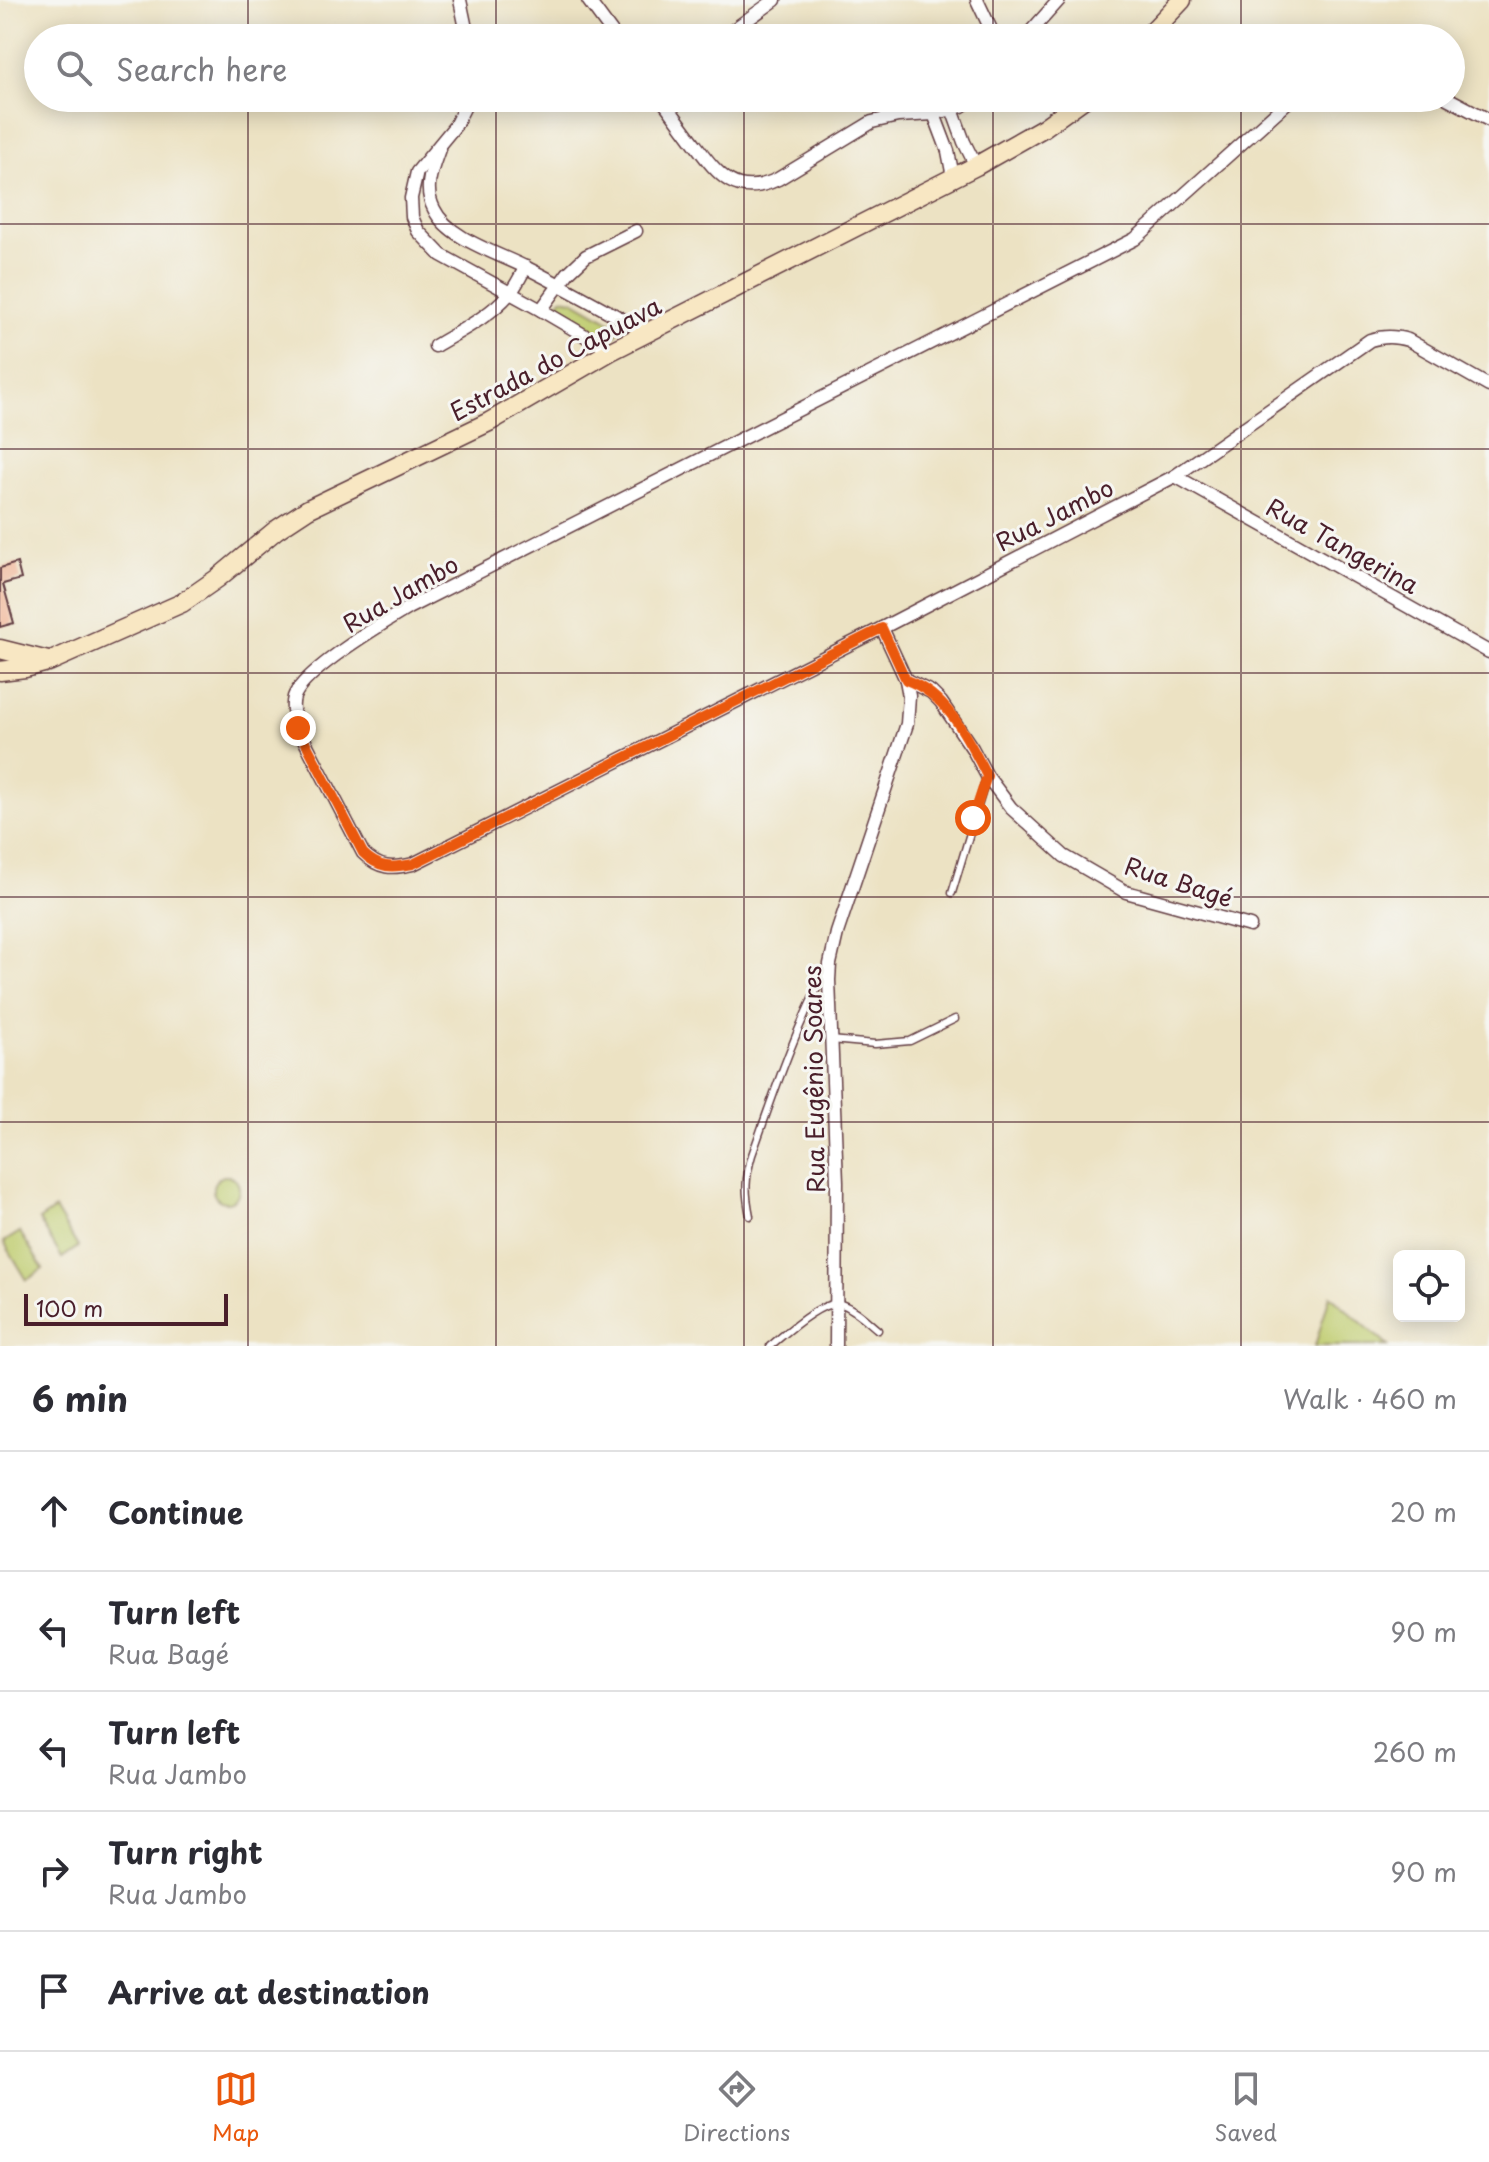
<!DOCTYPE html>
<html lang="en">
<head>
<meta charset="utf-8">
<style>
  :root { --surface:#fff; --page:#f2f2f3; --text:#2b2b33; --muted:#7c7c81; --line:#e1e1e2; --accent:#ea580c }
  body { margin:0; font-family:"Playpen Sans",sans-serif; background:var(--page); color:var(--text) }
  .controls { position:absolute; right:24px; bottom:24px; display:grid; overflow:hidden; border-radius:12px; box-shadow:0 4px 20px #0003 }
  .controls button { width:72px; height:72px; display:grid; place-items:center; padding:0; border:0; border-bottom:2px solid var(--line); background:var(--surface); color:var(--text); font:40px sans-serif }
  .scale { position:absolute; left:24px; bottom:20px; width:204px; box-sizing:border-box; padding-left:8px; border:4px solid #4a1f2b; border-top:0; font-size:22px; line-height:28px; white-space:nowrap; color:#4a1f2b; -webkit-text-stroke:6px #f6f6f2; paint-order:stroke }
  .stop { position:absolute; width:24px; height:24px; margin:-18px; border:6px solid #ea580c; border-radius:50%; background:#fff }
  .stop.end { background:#ea580c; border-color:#fff; box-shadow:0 2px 8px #0008 }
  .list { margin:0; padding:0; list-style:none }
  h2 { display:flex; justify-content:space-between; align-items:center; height:104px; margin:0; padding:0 32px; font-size:34px }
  h2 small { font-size:26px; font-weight:400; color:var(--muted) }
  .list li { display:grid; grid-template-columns:52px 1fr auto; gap:24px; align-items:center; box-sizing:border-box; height:120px; padding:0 32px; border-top:2px solid var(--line) }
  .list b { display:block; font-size:30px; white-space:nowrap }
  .list p { margin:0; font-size:26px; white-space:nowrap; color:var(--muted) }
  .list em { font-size:26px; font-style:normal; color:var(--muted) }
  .icon { flex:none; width:44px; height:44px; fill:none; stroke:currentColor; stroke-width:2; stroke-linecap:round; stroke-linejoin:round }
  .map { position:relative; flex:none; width:1489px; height:1346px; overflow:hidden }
  .search { position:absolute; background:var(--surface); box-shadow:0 4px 20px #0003; left:24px; right:24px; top:24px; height:88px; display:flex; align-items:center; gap:20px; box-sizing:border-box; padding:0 28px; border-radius:44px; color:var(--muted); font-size:30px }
  .sheet { height:704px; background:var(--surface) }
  nav { display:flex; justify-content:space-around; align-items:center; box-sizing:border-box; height:112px; border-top:2px solid var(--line); background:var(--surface); font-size:22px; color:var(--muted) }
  nav a { display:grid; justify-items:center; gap:4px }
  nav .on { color:var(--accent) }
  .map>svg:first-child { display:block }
  .green { fill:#bfcc6e; stroke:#84764c; stroke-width:2 }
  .building { fill:#efab88 }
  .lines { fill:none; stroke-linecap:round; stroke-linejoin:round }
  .service-casing { stroke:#623c42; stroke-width:9 }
  .minor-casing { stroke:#623c42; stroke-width:15 }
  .secondary-casing { stroke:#623c42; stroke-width:21 }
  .service { stroke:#fff; stroke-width:6 }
  .minor { stroke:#fff; stroke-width:12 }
  .secondary { stroke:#f8e7c3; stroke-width:18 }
  .route { stroke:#ea580c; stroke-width:10 }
  .grid { fill:none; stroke:#4a1f2b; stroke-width:2; stroke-opacity:0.55 }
  .labels { text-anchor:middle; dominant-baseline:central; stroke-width:6; stroke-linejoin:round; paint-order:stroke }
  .street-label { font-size:24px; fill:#4a1f2b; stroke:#f6f6f2 }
</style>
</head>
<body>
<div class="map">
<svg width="1489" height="1346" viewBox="0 0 1489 1346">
  <rect width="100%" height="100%" fill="#f6f6f2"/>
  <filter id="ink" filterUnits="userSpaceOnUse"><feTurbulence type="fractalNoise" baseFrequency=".0125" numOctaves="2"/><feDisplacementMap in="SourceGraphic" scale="16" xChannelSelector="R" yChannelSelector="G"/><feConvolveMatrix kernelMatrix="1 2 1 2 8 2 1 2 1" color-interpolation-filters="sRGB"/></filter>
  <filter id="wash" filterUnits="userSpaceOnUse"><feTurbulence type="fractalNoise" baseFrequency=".006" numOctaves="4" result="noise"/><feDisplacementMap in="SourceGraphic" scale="32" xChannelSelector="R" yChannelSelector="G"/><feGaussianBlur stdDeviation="1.8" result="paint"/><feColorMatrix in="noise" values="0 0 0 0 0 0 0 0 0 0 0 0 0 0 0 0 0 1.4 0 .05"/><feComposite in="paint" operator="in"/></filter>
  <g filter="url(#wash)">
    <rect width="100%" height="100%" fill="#ece2c3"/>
    <g class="green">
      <path d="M562 298 573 300 620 327 617 334 608 338 558 311V303Z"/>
      <circle cx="226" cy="1189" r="13"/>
      <path d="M55 1209 78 1247 62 1258 39 1220Z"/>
      <path d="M20 1232 43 1269 27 1280 4 1242Z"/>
      <path d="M1330 1295 1388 1346H1315Z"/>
    </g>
    <g id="blocks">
      <path class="building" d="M17 563 21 579 3 584 14 623 0 627V568Z"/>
    </g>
  </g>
  <g filter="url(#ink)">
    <use href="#blocks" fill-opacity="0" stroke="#623c42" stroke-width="2"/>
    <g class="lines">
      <g class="service-casing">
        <g id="service">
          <path d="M952 893 987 776"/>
          <path d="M831 1040 875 1044 910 1041 955 1019"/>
          <path d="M750 1216C745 1191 745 1179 752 1155 774 1093 795 1029 826 971"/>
          <path d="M770 1346C785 1334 822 1299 841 1304 854 1308 867 1321 878 1330"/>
        </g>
      </g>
      <g class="minor-casing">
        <g id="minor">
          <path d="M460 0 468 38"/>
          <path d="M588 0 616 38"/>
          <path d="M977 0 995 38"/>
          <path d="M722 38 775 0"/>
          <path d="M1025 38 1059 0"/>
          <path d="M469 98 455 126 417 172 411 198 412 217 418 231 441 255 541 310 611 351"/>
          <path d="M661 98C672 113 684 129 695 144 719 176 736 199 778 179L872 122 898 116 934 114 962 106 972 98"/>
          <path d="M1292 98 1135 239 408 608C383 623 303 671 294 697 291 708 294 717 298 728L363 853C379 869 392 869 413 864L882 628 1175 476 1370 340C1384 336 1394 336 1408 340L1489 386"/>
          <path d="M1447 98 1489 120"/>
          <path d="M952 109 964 142 976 166"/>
          <path d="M934 114 948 151 953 177"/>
          <path d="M439 149C432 169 423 188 434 209 448 239 498 253 527 268 567 288 607 311 647 333"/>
          <path d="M541 310 568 273 586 256 636 231"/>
          <path d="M435 346C460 331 489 317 509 294 516 287 520 276 526 267"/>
          <path d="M1175 476 1489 652"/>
          <path d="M906 680 931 692 941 702 972 748 987 776 1011 808 1064 856 1126 892 1250 926"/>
          <path d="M836 1346 837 1182 829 980 830 964 837 933 907 724 909 696 906 680 882 628"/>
        </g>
      </g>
      <g class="secondary-casing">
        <g id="secondary">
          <path d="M1146 38 1182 0"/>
          <path d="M0 649 48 661"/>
          <path d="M0 671 25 668 51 661 182 603 218 578 276 530 308 509 489 422 611 351 976 166 1043 128 1085 98"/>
        </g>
      </g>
      <use href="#service" class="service"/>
      <use href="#minor" class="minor"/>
      <use href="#secondary" class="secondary"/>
    </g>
  </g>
  <g class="lines" filter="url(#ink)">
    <path class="route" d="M298 728 363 853C379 869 392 868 413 864L882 628 906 680C948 695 968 739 987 776L973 818"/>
  </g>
  <path class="grid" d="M248 0V38M496 0V38M744 0V38M993 0V38M1241 0V38M248 98V1346M496 98V1346M744 98V1346M993 98V1346M1241 98V1346M0 224H1489M0 449H1489M0 673H1489M0 897H1489M0 1122H1489"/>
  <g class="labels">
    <g class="street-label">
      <text transform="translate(555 358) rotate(-28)">Estrada do Capuava</text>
      <text transform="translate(1054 514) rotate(-27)">Rua Jambo</text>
      <text transform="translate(1343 545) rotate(29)">Rua Tangerina</text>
      <text transform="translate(400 593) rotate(-30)">Rua Jambo</text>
      <text transform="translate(1179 881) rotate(18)">Rua Bagé</text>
      <text transform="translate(813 1079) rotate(-91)">Rua Eugênio Soares</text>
    </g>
  </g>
</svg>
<div class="controls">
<button><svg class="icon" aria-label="locate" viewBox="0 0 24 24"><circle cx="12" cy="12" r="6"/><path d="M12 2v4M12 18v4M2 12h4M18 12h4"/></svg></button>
</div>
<div class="scale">100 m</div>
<div class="stop" style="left:973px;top:818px"></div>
<div class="stop end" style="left:298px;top:728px"></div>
<div class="search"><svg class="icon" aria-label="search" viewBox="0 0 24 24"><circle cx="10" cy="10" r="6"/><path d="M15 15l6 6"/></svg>Search here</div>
</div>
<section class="sheet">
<h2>6 min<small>Walk · 460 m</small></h2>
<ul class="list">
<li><svg class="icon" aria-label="ahead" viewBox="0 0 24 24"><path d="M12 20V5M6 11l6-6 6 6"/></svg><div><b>Continue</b></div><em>20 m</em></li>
<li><svg class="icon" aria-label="left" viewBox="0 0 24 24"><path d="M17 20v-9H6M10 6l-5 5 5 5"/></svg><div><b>Turn left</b><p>Rua Bagé</p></div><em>90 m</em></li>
<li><svg class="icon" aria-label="left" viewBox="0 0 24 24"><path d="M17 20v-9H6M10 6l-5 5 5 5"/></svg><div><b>Turn left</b><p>Rua Jambo</p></div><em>260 m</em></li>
<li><svg class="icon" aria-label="right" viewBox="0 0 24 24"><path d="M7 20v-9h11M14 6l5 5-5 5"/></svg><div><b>Turn right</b><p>Rua Jambo</p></div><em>90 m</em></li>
<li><svg class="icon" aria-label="arrive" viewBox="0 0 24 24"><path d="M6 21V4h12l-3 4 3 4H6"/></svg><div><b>Arrive at destination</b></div></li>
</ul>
</section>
<nav>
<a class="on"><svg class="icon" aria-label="map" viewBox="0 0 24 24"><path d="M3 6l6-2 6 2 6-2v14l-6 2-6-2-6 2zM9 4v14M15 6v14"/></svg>Map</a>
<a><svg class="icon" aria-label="directions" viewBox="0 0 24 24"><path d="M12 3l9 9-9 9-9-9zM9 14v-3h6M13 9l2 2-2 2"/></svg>Directions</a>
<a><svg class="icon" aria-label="saved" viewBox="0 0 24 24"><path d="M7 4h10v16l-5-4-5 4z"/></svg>Saved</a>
</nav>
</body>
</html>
